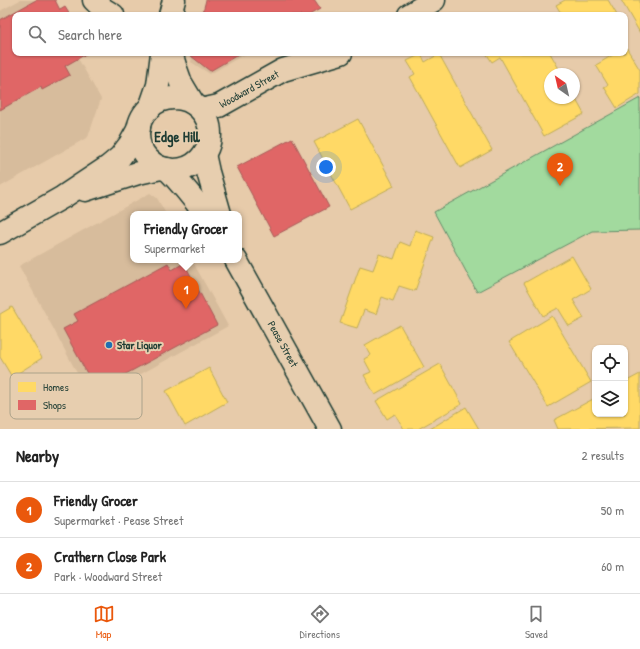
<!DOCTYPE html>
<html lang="en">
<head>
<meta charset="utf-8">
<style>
  :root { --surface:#fff; --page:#f6f6f6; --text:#222; --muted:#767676; --line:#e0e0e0; --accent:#ea580c }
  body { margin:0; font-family:"Patrick Hand",sans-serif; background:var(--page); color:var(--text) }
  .controls { position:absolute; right:12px; bottom:12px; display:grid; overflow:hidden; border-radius:8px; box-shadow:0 1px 3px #0004 }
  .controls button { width:36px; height:36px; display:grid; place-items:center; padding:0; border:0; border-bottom:1px solid var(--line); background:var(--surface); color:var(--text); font:20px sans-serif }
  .compass { position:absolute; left:544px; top:68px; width:36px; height:36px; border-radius:50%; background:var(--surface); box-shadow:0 1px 3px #0004; rotate:326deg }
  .you { position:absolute; left:326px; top:167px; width:14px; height:14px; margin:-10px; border:3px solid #fff; border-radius:50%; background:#1a73e8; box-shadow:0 0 0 6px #1a73e833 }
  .badge { display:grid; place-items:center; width:26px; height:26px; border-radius:50%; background:var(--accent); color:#fff; font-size:13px; font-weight:700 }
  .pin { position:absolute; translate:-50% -33px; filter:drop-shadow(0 1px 2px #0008) }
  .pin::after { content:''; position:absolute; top:21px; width:14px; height:12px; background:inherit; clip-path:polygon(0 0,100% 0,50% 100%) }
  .popup { position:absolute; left:130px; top:211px; width:112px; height:52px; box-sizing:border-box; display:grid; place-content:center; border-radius:8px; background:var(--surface); filter:drop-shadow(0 1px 3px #0005); font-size:13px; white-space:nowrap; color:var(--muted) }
  .popup b { font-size:15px; color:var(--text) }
  .popup::after { content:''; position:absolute; left:50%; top:100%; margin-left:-8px; border:8px solid transparent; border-top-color:var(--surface) }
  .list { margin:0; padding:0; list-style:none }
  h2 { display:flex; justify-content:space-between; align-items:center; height:52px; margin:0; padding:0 16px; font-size:17px }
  h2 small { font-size:13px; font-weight:400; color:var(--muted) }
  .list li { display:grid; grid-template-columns:26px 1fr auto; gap:12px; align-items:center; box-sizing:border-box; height:56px; padding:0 16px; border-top:1px solid var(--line) }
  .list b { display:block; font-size:15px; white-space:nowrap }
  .list p { margin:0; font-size:13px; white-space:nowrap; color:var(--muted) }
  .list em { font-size:13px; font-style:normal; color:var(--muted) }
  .icon { flex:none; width:22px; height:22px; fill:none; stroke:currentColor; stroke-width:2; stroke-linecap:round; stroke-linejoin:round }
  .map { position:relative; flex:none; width:640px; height:429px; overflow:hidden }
  .search { position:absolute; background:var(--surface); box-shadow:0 1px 3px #0004; left:12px; right:12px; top:12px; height:44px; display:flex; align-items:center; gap:10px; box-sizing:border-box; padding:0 14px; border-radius:8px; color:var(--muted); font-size:15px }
  .sheet { height:164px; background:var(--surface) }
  nav { display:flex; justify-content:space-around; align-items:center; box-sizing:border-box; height:56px; border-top:1px solid var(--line); background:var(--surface); font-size:11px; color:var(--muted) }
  nav a { display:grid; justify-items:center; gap:2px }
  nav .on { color:var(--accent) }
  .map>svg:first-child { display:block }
  .built { fill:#d7bc9c }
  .green { fill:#a2da9e; stroke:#608c69 }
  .homes { fill:#ffd966; stroke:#bcaa57 }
  .shops { fill:#e06666; stroke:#a65a57 }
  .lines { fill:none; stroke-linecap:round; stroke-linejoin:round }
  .minor-casing { stroke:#1f3d34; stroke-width:25 }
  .tertiary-casing { stroke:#1f3d34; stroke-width:25 }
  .minor { stroke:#e7ceaf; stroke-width:22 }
  .tertiary { stroke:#e7ceaf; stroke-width:22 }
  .poi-dot { fill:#1f6fb2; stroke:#e7ceaf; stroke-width:1.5 }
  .labels { text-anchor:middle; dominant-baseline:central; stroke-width:4; stroke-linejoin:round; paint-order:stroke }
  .street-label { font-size:11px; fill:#1f3d34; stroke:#e7ceaf }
  .poi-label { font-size:11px; font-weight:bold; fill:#1f3d34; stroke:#e7ceaf; text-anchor:start }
  .district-label { font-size:15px; font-weight:bold; fill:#1f3d34; stroke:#e7ceaf }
  .key { fill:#e7ceaf; stroke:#aba28a; stroke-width:1 }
  .key-label { font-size:11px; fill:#1f3d34 }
</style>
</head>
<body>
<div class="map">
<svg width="640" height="429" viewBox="0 0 640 429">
  <rect width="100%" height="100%" fill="#e7cbaa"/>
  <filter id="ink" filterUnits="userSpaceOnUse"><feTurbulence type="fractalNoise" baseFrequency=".025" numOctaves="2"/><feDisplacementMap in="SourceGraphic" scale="8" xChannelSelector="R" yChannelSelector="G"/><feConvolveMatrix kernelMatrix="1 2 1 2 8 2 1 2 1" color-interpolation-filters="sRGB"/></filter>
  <g filter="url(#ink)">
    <g class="built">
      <path d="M20 0H45L15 15V53H75L101 99 88 137 0 187V11Z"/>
      <path d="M193 53H247L210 74 191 62Z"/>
      <path d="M150 193 157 198 166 214H133V260H192L228 326 92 401 52 326 19 266Z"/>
    </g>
    <path class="green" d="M640 98V230L592 231 477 292 434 212Z"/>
    <g class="homes">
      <path d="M565 0H608L617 15H562L556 5Z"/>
      <path d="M621 0H640V33Z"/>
      <path d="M626 47 640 70V94L617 108 604 87 608 85 596 65 616 53H625V48Z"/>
      <path d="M486 53H550L562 74H550V98H574V96L584 114 544 136 500 57 492 62Z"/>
      <path d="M421 54 425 62 439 54 492 150 460 168 410 77 415 74 407 61Z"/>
      <path d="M358 119 394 186 350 209 314 142Z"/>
      <path d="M415 230 434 237 415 291 399 286 393 301 382 297 376 314 364 310 357 328 340 323 360 266 373 270 379 254 394 259 400 242 410 246Z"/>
      <path d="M572 256 591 289 573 300 584 318 569 326 558 308 543 316 524 283Z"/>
      <path d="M12 307 42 358 12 377 0 357V314Z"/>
      <path d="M552 316 591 382 548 407 509 342Z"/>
      <path d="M400 325 424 367 375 395 364 375 371 372 364 359 371 355 365 345Z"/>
      <path d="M440 364 462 404 418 429H404L395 414 387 419 376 401Z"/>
      <path d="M209 368 227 402 185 426 166 391Z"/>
      <path d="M640 374V428L558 429 554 420 595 398V414H625V382Z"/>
      <path d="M466 407 479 429H430Z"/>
    </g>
    <g class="shops">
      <path d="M36 0H55L60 10 65 7 70 15H15V53H85L86 54 65 66 70 75 42 90 41 87 0 110V20Z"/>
      <path d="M206 0H314L320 9 309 15H202Z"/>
      <path d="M191 53H241L210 71 191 56Z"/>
      <path d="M292 138 329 207 274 236 237 167Z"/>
      <path d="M168 263 172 270 184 263 217 325 96 390 63 329 78 321 74 314Z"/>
    </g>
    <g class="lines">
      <g class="minor-casing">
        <g id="minor">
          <path d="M94 0 103 9 113 15"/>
          <path d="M409 15 434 0"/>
          <path d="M201 110 219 106 283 70 341 53"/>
        </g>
      </g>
      <g class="tertiary-casing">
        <g id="tertiary">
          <path d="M170 15 174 0"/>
          <path d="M171 53 176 69 181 83 193 103"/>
          <circle cx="174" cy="134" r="36"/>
          <path d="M150 108 158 85 162 53"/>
          <path d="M204 154 208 172 220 214"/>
          <path d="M167 169C181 183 193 198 205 214"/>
          <path d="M85 190 138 173 161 168"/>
          <path d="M0 233 63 197 108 167 120 157 130 144 139 128"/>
          <path d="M236 260 330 429"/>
        </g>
      </g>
      <use href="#minor" class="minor"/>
      <use href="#tertiary" class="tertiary"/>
    </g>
  </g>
  <circle class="poi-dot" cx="109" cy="345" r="4"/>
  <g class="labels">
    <g class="street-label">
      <text transform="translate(249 89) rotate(-29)">Woodward Street</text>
      <text transform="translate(283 344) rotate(61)">Pease Street</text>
    </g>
    <g class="poi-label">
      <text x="117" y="345">Star Liquor</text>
    </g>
    <g class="district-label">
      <text x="177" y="136">Edge Hill</text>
    </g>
  </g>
  <rect x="10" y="373" width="132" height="46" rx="6" class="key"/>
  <rect x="18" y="382" width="18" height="10" fill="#ffd966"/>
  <rect x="18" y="400" width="18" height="10" fill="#e06666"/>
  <g class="key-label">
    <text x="43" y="391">Homes</text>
    <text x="43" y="409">Shops</text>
  </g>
</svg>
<div class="controls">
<button><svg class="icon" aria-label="locate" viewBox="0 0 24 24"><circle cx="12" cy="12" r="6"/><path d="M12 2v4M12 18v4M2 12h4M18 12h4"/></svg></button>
<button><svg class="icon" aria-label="layers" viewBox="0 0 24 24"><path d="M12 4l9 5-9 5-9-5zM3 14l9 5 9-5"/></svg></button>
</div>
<svg class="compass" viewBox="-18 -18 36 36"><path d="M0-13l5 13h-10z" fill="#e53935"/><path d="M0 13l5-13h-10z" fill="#767676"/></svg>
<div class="you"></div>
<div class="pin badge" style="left:186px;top:309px">1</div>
<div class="popup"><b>Friendly Grocer</b>Supermarket</div>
<div class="pin badge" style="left:560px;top:186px">2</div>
<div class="search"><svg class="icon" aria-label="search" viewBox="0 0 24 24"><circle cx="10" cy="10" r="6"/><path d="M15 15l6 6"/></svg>Search here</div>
</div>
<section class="sheet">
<h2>Nearby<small>2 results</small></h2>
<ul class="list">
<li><span class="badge">1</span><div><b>Friendly Grocer</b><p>Supermarket · Pease Street</p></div><em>50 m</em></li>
<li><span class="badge">2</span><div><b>Crathern Close Park</b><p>Park · Woodward Street</p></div><em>60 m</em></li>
</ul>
</section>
<nav>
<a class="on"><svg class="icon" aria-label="map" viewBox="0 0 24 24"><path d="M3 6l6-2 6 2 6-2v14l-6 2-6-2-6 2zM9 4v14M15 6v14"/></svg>Map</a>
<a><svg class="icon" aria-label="directions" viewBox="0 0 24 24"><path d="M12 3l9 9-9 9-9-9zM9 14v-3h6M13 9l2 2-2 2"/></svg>Directions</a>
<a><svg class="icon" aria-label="saved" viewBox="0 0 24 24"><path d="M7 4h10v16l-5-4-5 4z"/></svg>Saved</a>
</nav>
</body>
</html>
